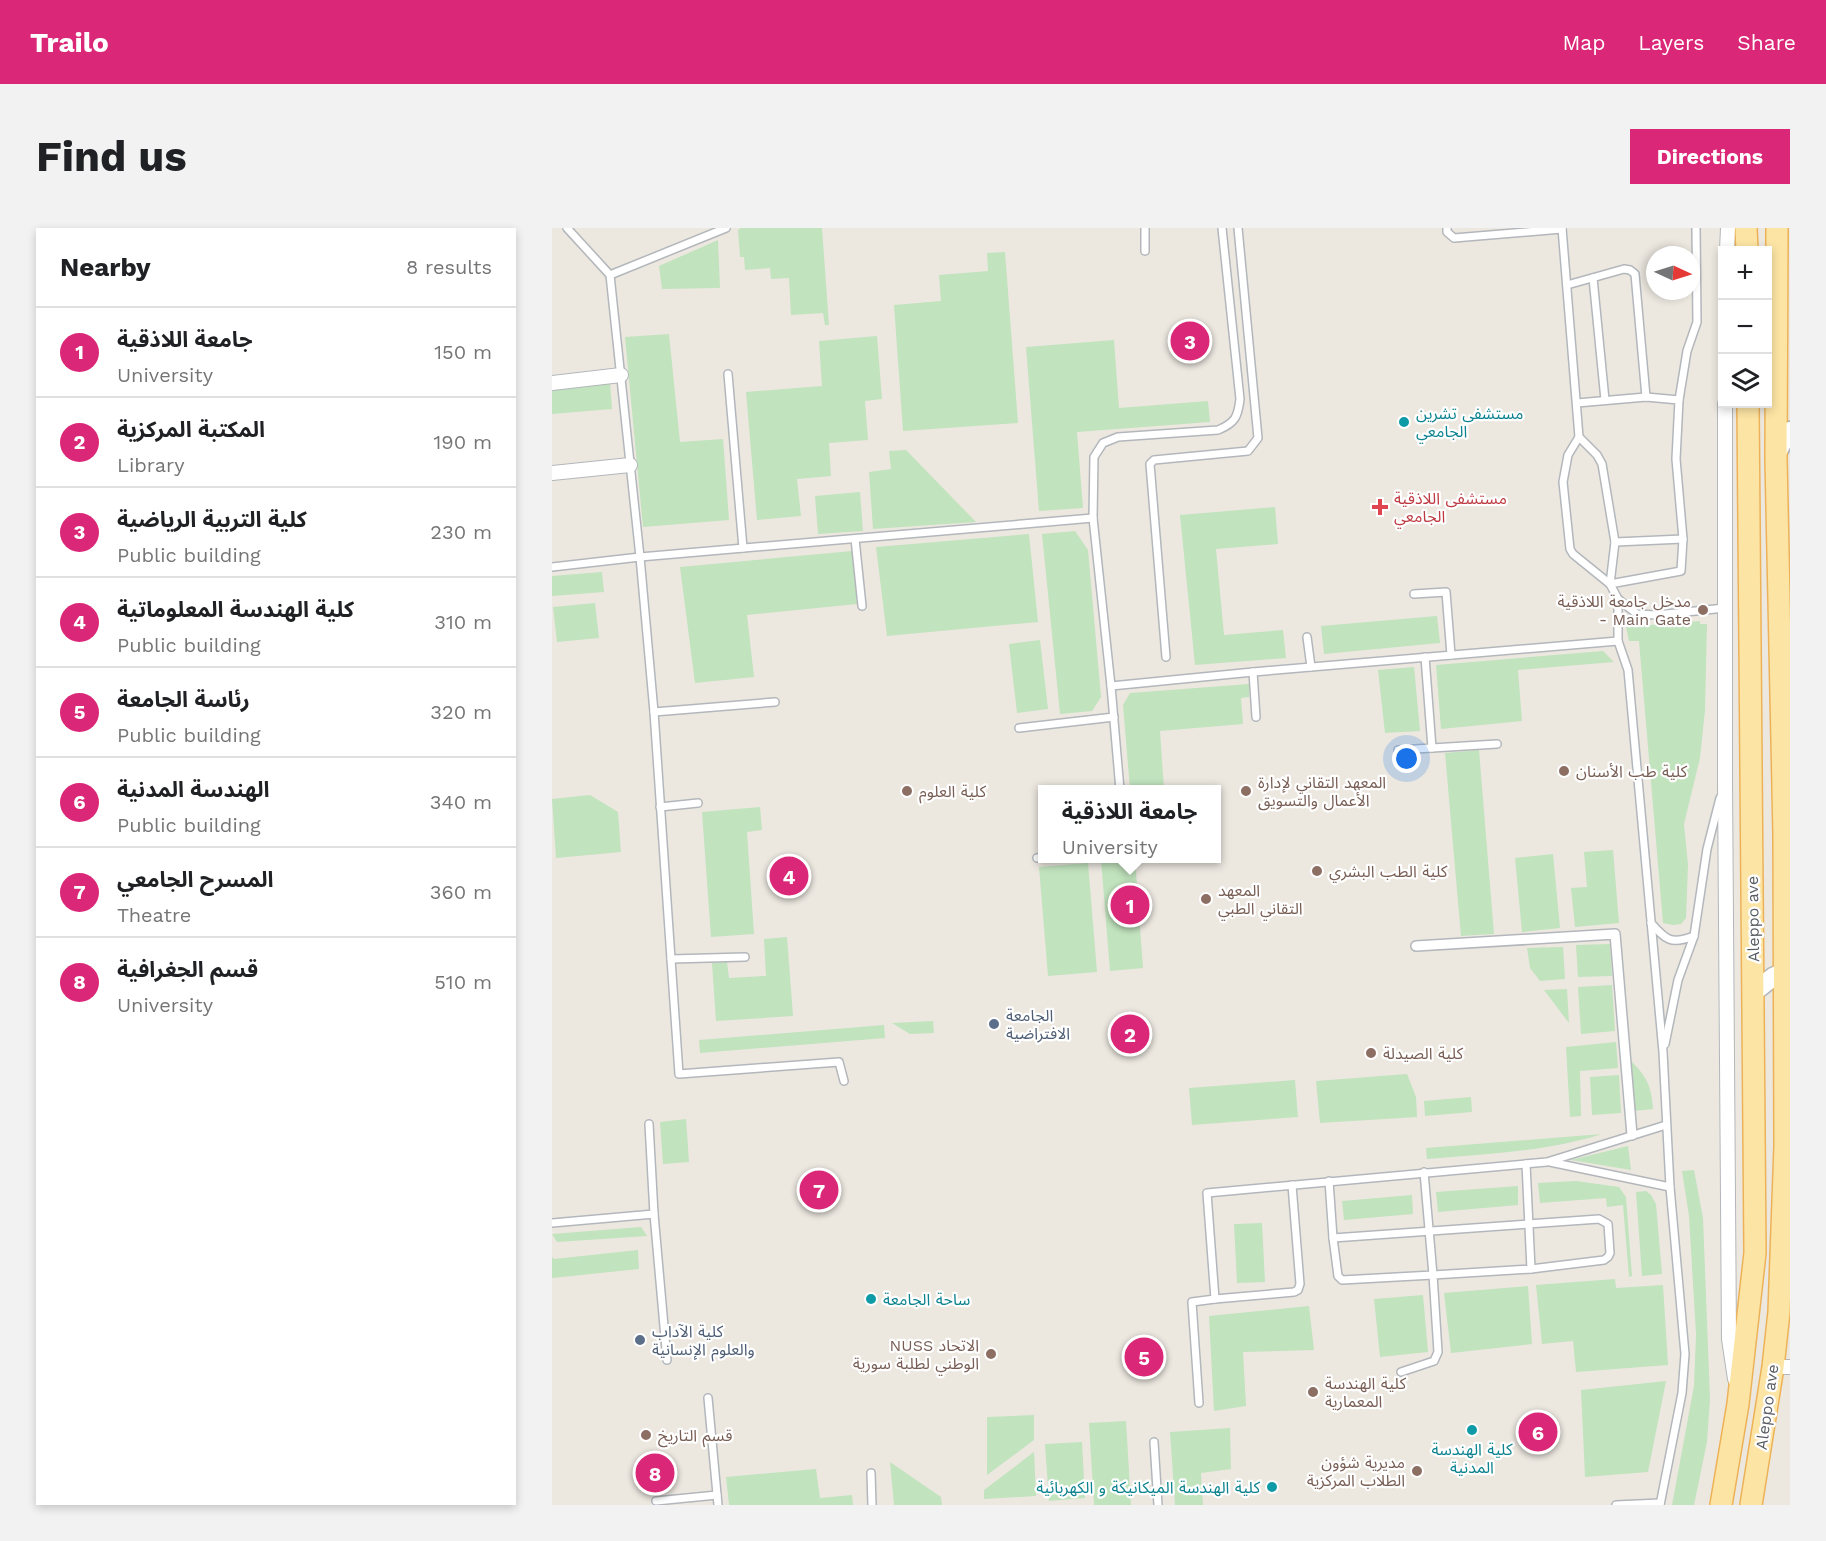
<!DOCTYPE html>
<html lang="en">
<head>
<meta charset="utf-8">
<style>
  :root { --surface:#fff; --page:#f2f2f2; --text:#202124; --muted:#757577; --line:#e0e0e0; --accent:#db2777 }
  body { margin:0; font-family:"Work Sans","Noto Sans Arabic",sans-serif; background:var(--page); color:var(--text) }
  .controls { position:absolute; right:18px; top:18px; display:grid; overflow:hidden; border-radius:0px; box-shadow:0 3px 9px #0003 }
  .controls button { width:54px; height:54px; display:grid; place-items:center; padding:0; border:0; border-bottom:2px solid var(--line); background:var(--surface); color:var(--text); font:30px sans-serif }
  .compass { position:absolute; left:1094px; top:18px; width:54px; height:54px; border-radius:50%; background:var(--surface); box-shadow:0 3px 9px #0003; rotate:94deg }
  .you { position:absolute; left:855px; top:531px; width:21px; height:21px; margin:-15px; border:4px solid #fff; border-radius:50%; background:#1a73e8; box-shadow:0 0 0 9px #1a73e833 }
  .badge { display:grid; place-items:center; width:39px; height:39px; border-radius:50%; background:var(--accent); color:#fff; font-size:20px; font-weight:700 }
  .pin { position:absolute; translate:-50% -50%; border:3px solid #fff; box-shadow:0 2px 6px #0006 }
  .popup { position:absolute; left:486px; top:557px; width:183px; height:78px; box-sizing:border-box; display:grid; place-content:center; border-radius:0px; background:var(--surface); filter:drop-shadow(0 2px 4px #0005); font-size:20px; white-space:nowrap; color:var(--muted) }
  .popup b { font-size:22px; color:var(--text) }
  .popup::after { content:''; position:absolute; left:50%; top:100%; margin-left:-12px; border:12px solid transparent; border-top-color:var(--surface) }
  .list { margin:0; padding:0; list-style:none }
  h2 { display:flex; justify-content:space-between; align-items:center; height:78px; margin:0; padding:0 24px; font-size:26px }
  h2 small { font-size:20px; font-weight:400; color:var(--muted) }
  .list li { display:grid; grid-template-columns:39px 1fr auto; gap:18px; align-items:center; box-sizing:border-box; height:90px; padding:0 24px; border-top:2px solid var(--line) }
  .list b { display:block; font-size:22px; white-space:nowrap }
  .list p { margin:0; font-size:20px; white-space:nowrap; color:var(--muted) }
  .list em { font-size:20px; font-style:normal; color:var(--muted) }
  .icon { flex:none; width:33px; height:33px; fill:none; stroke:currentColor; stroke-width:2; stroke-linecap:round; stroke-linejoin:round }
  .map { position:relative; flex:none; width:1238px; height:1277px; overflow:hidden; border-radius:0px }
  header { display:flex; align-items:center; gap:36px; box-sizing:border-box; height:84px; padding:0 30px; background:var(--accent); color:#fff }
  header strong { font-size:28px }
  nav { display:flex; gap:33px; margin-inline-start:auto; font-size:21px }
  .intro { display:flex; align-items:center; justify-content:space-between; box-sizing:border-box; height:144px; padding:0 36px }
  h1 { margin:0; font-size:42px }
  .button { padding:15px 27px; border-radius:0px; background:var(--accent); color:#fff; font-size:21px; font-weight:700 }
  main { display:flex; gap:36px; padding:0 36px }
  aside { flex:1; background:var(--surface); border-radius:0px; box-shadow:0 3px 9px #0003 }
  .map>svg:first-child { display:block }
  .green { fill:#c1e3bd }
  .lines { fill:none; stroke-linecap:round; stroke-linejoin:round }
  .service-casing { stroke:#b3b7bb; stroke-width:10 }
  .pedestrian-casing { stroke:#b3b7bb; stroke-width:12 }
  .minor-casing { stroke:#b3b7bb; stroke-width:16 }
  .tertiary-casing { stroke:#b3b7bb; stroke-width:20 }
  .secondary-casing { stroke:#b2b6bb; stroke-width:21 }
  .primary-casing { stroke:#edb258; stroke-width:24 }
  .service { stroke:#fff; stroke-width:7 }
  .pedestrian { stroke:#fff; stroke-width:9 }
  .minor { stroke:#fff; stroke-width:14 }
  .tertiary { stroke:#fff; stroke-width:16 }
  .secondary { stroke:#fff; stroke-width:18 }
  .primary { stroke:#fce4a4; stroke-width:21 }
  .culture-dot { fill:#0f9aa8; stroke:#fff; stroke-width:2 }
  .health-dot { fill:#e0444e; stroke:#fff; stroke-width:2 }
  .education-dot { fill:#8d6e63; stroke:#fff; stroke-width:2 }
  .service-dot { fill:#5c6f8a; stroke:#fff; stroke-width:2 }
  .labels { text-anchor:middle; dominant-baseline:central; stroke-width:4.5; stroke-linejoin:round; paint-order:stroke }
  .culture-label { font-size:16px; fill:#0d838f; stroke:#fff; text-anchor:start }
  .health-label { font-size:16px; fill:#be3a42; stroke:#fff; text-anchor:start }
  .education-label { font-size:16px; fill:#785e54; stroke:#fff; text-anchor:start }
  .street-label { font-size:16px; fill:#595d61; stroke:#fff }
  .service-label { font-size:16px; fill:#4e5e75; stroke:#fff; text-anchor:start }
</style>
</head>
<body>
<header>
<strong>Trailo</strong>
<nav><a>Map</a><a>Layers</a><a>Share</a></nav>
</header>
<div class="intro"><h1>Find us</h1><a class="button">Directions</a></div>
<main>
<aside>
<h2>Nearby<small>8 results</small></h2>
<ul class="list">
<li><span class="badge">1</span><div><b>جامعة اللاذقية</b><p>University</p></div><em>150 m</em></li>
<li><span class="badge">2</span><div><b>المكتبة المركزية</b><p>Library</p></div><em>190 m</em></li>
<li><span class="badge">3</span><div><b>كلية التربية الرياضية</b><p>Public building</p></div><em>230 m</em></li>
<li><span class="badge">4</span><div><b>كلية الهندسة المعلوماتية</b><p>Public building</p></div><em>310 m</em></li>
<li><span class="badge">5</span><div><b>رئاسة الجامعة</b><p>Public building</p></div><em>320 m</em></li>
<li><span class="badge">6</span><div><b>الهندسة المدنية</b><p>Public building</p></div><em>340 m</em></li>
<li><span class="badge">7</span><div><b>المسرح الجامعي</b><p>Theatre</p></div><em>360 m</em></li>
<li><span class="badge">8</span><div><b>قسم الجغرافية</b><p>University</p></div><em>510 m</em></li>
</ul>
</aside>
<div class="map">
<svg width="1238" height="1277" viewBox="0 0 1238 1277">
  <rect width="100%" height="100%" fill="#ece8e0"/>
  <g class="green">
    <path d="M189 0H270L277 97H273L271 85 239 87 237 50 219 51 218 40 193 42 192 29H188L186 2Z"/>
    <path d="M166 12 168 60 110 61 107 38Z"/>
    <path d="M453 24 466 195 351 203 342 77 389 73 387 47 436 43 435 25Z"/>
    <path d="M117 106 128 214 171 211 177 292 91 299 73 109Z"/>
    <path d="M325 108 330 171 313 173 316 212 277 215 279 248 245 251 249 288 205 292 194 164 270 158 267 113Z"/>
    <path d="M562 112 567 180 656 173 658 194 525 204 531 280 487 283 474 119Z"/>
    <path d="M58 154 60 181 0 186V160Z"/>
    <path d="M354 222 424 294 321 301 317 244 339 241 337 223Z"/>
    <path d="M308 264 311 303 266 306 263 268Z"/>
    <path d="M723 279 726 316 664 321 672 407 731 402 734 430 643 437 628 287Z"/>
    <path d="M523 303 536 322 549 469 540 483 508 486 490 306Z"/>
    <path d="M477 306 486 394 335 408 324 319Z"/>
    <path d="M300 323 305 376 195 387 202 449 143 455 128 339Z"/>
    <path d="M50 344 52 364 0 368V348Z"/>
    <path d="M43 375 47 410 5 414 1 379Z"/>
    <path d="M885 388 888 415 772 426 769 398Z"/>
    <path d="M1148 393V396H1155L1153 482 1148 530 1132 596 1136 637 1134 690 1129 696 1121 697 1111 695 1087 413H1077L1074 399Z"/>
    <path d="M488 412 496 481 465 485 457 416Z"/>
    <path d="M1051 423 1062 434 966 442 970 493 889 501 884 437Z"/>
    <path d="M862 439 868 503 833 505 826 442Z"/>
    <path d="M697 456V469L689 470 691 496 608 503 612 561H578L571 477 578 465Z"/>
    <path d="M927 522 942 706 909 708 893 525Z"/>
    <path d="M38 567 66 584 69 624 4 630 0 571Z"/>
    <path d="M208 579 210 602 195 604 202 706 159 709 150 584Z"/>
    <path d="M1061 622 1067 695 1023 699 1019 660 1035 659 1032 624Z"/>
    <path d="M1001 626 1008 700 970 704 963 630Z"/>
    <path d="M583 631 591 740 558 743 549 632Z"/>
    <path d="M536 635 545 744 496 748 487 639Z"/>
    <path d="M235 709 241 788 164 793 160 735 175 734 177 750 214 748 212 711Z"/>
    <path d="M1058 716 1060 748 1026 749 1024 717Z"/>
    <path d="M1011 719 1013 751 988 753 978 740 975 720Z"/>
    <path d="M1060 757 1063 803 1029 806 1026 759Z"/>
    <path d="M1015 761 1017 795 992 762Z"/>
    <path d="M381 793 382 805 358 806 340 795Z"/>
    <path d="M332 797 333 810 148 825 147 812Z"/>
    <path d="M1064 814 1066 840 1028 843 1029 888 1018 889 1014 819Z"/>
    <path d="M1078 832C1095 849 1099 857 1101 881L1082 883Z"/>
    <path d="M855 846 864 869 865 889 768 895 764 853Z"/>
    <path d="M1067 847 1069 885 1040 887 1038 849Z"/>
    <path d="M743 852 746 889 640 897 637 860Z"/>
    <path d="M919 869 920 884 873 888 872 873Z"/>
    <path d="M134 891 137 934 111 936 108 894Z"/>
    <path d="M1050 906C993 924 935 926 875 931L874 920Z"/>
    <path d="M1076 918 1079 942 1019 932Z"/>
    <path d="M1142 942 1151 990 1158 1171 1155 1214 1142 1277H1120L1142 1158 1144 1106 1137 988 1130 943Z"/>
    <path d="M1024 953 1067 959 1074 969 1080 1048 1077 1049 1071 977 1055 979 1054 970 988 975 986 955Z"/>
    <path d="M966 958V977L886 984 884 964Z"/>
    <path d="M1094 963 1099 967 1104 976 1110 1046 1090 1048 1084 964Z"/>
    <path d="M860 967 861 986 792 992 790 973Z"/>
    <path d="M710 995 713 1054 685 1055 682 996Z"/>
    <path d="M89 999 95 1008 5 1014 0 1006Z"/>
    <path d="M86 1022 87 1041 0 1050V1029L2 1031Z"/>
    <path d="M1063 1051 1064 1060 1111 1057 1116 1137 1024 1144 1021 1113 990 1116 984 1057Z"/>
    <path d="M976 1058 980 1116 899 1125 892 1065Z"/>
    <path d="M871 1067 876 1124 828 1129 822 1071Z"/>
    <path d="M757 1078 762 1122 691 1124 694 1178 662 1183 657 1088Z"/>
    <path d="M1114 1153 1096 1244 1033 1249 1029 1162Z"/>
    <path d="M482 1187V1212L435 1247V1189Z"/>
    <path d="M574 1193 579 1277H542L537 1195Z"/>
    <path d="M678 1200 679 1241 649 1245 651 1277H623L618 1204Z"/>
    <path d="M530 1214 533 1270 497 1273 493 1216Z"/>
    <path d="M482 1224 484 1268 432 1271V1262Z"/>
    <path d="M338 1234 389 1269 390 1277H342Z"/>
    <path d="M264 1241 268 1270 300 1267 301 1277H177L174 1249Z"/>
  </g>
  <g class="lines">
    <g class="service-casing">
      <g id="service">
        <path d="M15 0 58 47 88 329 102 484 119 731 193 729"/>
        <path d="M593 0V23"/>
        <path d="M670 0 688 171C686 189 683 195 666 202L566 209 551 215 542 229 541 290 559 458 701 444 1066 413"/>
        <path d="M895 0V4L902 10 1010 1"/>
        <path d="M1010 0 1027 209 1045 227 1050 236 1063 314 1058 356 1066 371V413L1076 442 1111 824 1118 959 1133 1126 1130 1165 1108 1277"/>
        <path d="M58 47 174 0"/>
        <path d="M1041 50 1053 172"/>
        <path d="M1015 57 1072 41 1078 42 1083 46 1094 169"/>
        <path d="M176 146 191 320"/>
        <path d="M1127 172 1135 123 1145 94 1144 0"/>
        <path d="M1025 175 1094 169 1127 172 1124 231 1131 311 1063 314"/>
        <path d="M1027 209 1016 227 1011 254 1018 321 1021 326 1058 356 1129 343 1131 311"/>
        <path d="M303 311 310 378"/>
        <path d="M0 339 88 329 541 290"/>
        <path d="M862 366 894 364 899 427"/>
        <path d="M1066 371 1085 386 1104 387 1173 380"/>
        <path d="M755 409 759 439"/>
        <path d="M614 429 598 236 602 232 696 223 706 210 686 0"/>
        <path d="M701 444 704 489"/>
        <path d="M559 458 568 562"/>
        <path d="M102 484 223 474"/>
        <path d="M467 500 562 489"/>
        <path d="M880 520 945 516"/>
        <path d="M846 522 880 520 873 429"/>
        <path d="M108 579 146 575"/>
        <path d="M485 630 491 629"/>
        <path d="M1099 695C1114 712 1119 717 1142 708"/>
        <path d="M119 731 127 846 287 834 292 853"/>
        <path d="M1113 816 1126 752 1142 708 1155 621 1168 570"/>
        <path d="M97 896 102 986"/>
        <path d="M998 934 1118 959"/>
        <path d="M777 953 781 1010 786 1048 790 1052 881 1047 872 944"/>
        <path d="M0 995 102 986 115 1132"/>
        <path d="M781 1010 1047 991 1056 996 1058 1025 1056 1029 1052 1032 979 1041"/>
        <path d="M663 1071 742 1064 746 1062 748 1056 740 957"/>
        <path d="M849 1144 882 1133 886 1124 881 1047 979 1041 974 936"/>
        <path d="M156 1170 166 1277"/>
        <path d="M647 1175 640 1074 663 1071 655 965 995 934 1114 897"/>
        <path d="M602 1214 606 1277"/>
        <path d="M319 1245 320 1277"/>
        <path d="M104 1273 165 1267"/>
        <path d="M1064 1277 1108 1275"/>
      </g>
    </g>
    <g class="pedestrian-casing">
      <path id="pedestrian" d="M864 718 1063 706 1080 907"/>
    </g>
    <g class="minor-casing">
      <g id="minor">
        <path d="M1175 22 1176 0"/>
        <path d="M0 155 69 147"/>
        <path d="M1173 176V553L1177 1111 1183 1151"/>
        <path d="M0 245 78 237"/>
        <path d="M1221 1139H1238"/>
      </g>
    </g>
    <g class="tertiary-casing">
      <path id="tertiary" d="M1225 227 1238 202"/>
    </g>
    <g class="secondary-casing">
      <path id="secondary" d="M1202 764 1221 749 1238 741"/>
    </g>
    <g class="primary-casing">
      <g id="primary">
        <path d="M1194 0 1195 22"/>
        <path d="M1169 1277 1186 1176 1203 1025 1196 176"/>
        <path d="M1199 1277 1221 1139 1227 1084 1233 918 1232 607 1224 231 1225 0"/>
      </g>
    </g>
    <use href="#service" class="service"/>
    <use href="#pedestrian" class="pedestrian"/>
    <use href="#minor" class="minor"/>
    <use href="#tertiary" class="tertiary"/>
    <use href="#secondary" class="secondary"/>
    <use href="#primary" class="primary"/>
  </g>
  <g class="culture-dot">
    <circle cx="852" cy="194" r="6"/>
    <circle cx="319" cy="1071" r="6"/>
    <circle cx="920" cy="1202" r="6"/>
    <circle cx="720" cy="1259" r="6"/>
  </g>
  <path class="health-dot" d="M825 270h6v6h6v6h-6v6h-6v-6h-6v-6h6z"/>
  <g class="education-dot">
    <circle cx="1151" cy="382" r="6"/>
    <circle cx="1012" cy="543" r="6"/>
    <circle cx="355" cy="563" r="6"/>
    <circle cx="694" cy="563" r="6"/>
    <circle cx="765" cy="643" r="6"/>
    <circle cx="654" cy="671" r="6"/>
    <circle cx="819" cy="825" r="6"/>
    <circle cx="439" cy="1126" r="6"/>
    <circle cx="761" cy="1164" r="6"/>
    <circle cx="94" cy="1207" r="6"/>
    <circle cx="865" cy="1243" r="6"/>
  </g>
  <g class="service-dot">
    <circle cx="442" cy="796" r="6"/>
    <circle cx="88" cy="1112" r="6"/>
  </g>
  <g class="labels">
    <g class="culture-label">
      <text x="864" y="185">مستشفى تشرين<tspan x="864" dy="18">الجامعي</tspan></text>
      <text x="331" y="1071">ساحة الجامعة</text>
      <text x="920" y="1221" text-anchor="middle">كلية الهندسة<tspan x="920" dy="18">المدنية</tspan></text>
      <text x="708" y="1259" text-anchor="end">كلية الهندسة الميكانيكة و الكهربائية</text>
    </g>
    <g class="health-label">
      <text x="842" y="270">مستشفى اللاذقية<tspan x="842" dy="18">الجامعي</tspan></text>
    </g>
    <g class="education-label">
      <text x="1139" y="373" text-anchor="end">مدخل جامعة اللاذقية<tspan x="1139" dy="18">- Main Gate</tspan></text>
      <text x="1024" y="543">كلية طب الأسنان</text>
      <text x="706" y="554">المعهد التقاني لإدارة<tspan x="706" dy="18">الأعمال والتسويق</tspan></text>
      <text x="367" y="563">كلية العلوم</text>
      <text x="777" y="643">كلية الطب البشري</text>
      <text x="666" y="662">المعهد<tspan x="666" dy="18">التقاني الطبي</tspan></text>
      <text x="831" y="825">كلية الصيدلة</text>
      <text x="427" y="1117" text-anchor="end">NUSS الاتحاد<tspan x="427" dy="18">الوطني لطلبة سورية</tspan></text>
      <text x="773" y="1155">كلية الهندسة<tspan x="773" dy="18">المعمارية</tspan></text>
      <text x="106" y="1207">قسم التاريخ</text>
      <text x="853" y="1234" text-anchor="end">مديرية شؤون<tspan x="853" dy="18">الطلاب المركزية</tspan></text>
    </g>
    <g class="street-label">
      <text transform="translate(1201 691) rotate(-91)">Aleppo ave</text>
      <text transform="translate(1215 1179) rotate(-82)">Aleppo ave</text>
    </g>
    <g class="service-label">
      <text x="454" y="787">الجامعة<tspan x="454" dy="18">الافتراضية</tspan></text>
      <text x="100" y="1103">كلية الآداب<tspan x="100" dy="18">والعلوم الإنسانية</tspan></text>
    </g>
  </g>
</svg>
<div class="controls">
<button>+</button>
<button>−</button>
<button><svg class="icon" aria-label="layers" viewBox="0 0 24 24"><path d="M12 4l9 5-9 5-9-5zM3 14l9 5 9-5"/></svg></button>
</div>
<svg class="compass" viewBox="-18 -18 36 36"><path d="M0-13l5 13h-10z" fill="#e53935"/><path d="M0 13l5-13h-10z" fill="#757577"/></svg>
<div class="you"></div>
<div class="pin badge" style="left:578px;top:677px">1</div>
<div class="popup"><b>جامعة اللاذقية</b>University</div>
<div class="pin badge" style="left:578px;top:806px">2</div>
<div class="pin badge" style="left:638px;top:113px">3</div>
<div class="pin badge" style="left:237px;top:648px">4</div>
<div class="pin badge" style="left:592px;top:1129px">5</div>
<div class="pin badge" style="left:986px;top:1204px">6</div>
<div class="pin badge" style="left:267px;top:962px">7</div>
<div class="pin badge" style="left:103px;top:1245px">8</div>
</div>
</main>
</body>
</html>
